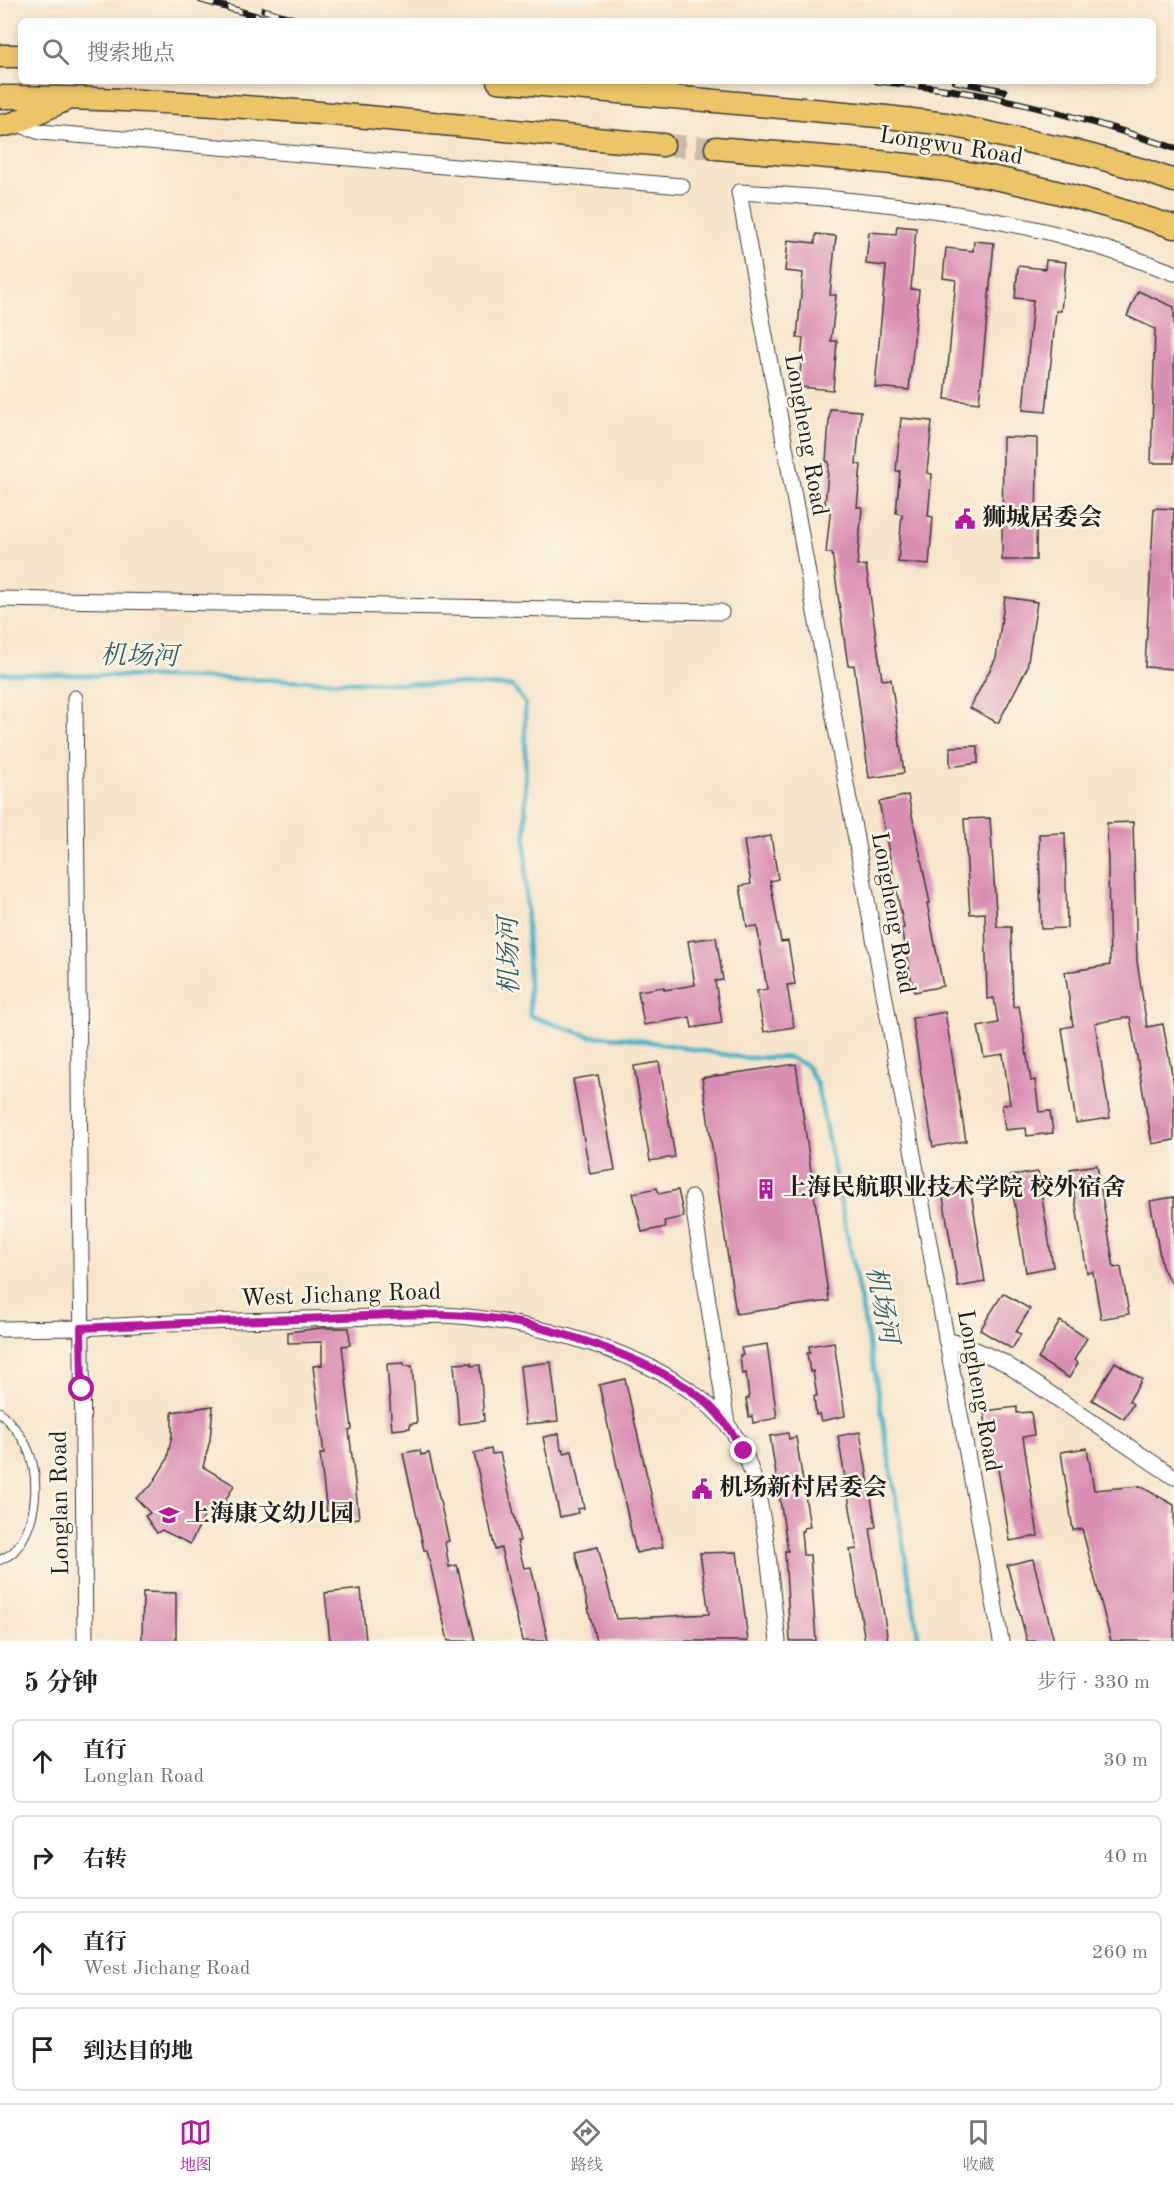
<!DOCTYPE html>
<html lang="zh">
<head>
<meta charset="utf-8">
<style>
  :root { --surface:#fff; --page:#f2f2f2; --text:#222; --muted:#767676; --line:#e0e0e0; --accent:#b5179e }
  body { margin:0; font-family:"Old Standard TT","Noto Serif SC",serif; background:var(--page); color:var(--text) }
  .stop { position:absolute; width:18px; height:18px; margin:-14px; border:4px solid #b5179e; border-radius:50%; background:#fff }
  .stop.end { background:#b5179e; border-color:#fff; box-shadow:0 2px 6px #0008 }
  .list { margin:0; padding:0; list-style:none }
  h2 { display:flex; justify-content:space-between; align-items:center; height:78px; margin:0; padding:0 24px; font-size:26px }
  h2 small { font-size:20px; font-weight:400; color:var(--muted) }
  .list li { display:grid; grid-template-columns:39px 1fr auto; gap:18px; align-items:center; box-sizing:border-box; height:84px; margin:0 12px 12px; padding:0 12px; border:2px solid var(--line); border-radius:9px }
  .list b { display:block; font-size:22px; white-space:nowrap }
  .list p { margin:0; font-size:20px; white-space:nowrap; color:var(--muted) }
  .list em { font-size:20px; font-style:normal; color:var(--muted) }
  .icon { flex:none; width:33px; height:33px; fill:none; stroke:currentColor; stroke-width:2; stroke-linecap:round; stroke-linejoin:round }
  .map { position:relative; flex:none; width:1174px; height:1641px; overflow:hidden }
  .search { position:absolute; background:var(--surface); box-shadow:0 3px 9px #0003; left:18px; right:18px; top:18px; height:66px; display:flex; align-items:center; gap:15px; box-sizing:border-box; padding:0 21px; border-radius:9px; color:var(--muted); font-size:22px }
  .sheet { height:462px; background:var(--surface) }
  nav { display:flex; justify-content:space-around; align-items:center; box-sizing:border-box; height:84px; border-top:2px solid var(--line); background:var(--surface); font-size:16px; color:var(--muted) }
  nav a { display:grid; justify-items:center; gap:3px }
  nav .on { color:var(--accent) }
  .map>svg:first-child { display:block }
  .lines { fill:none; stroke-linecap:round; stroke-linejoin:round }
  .stream { stroke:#47b1c6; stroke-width:4.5 }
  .building { fill:#d98eb3 }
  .primary-tunnel { stroke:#cabda8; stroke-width:22; stroke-dasharray:22 11; stroke-linecap:butt }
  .lane-casing { stroke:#3d3a36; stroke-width:10 }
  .street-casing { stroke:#3d3a36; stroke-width:17 }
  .primary-casing { stroke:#3d3a36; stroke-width:25 }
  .lane { stroke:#fff; stroke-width:8 }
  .street { stroke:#fff; stroke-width:15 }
  .primary { stroke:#ecc569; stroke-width:22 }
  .rail-casing { stroke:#1c1c1c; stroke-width:7 }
  .rail { stroke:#fcf5e5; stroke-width:4.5; stroke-dasharray:14; stroke-linecap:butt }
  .route { stroke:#b5179e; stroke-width:8 }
  .labels { text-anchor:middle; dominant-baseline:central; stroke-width:5; stroke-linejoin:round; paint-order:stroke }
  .street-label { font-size:24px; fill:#1c1c1c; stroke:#fcf5e5 }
  .poi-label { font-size:24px; font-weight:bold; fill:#1c1c1c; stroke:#fcf5e5; text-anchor:start }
  .water-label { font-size:26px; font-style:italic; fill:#2f5f68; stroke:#fcf5e5 }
</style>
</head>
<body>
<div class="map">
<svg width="1174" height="1641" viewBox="0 0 1174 1641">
  <rect width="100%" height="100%" fill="#fcf5e5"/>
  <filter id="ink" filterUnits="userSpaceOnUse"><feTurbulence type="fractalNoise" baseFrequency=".0167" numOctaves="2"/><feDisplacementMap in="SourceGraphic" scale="12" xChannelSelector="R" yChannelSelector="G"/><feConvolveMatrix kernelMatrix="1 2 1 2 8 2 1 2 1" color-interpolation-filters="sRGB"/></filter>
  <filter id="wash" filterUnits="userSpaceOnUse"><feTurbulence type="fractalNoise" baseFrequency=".008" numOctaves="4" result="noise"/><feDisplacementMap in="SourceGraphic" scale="24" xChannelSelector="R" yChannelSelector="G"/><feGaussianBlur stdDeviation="1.35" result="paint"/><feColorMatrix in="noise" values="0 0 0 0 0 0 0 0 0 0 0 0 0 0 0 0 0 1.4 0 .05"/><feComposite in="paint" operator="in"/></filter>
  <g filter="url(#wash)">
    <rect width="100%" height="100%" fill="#f6e5cb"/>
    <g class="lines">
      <path class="stream" d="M0 673 512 686 525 703 526 894 530 1016 589 1036 627 1038 745 1058 788 1057 806 1065 817 1084 875 1373 919 1641"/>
    </g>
    <g id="blocks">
      <g class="building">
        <path d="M897 226 916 228 911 289 919 290 909 390 875 387 886 266 866 264 869 232 896 234Z"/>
        <path d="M816 234 836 236 830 295H836L831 341H837L833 390 799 387 803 338H797L803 273 785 271 788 240 815 243Z"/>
        <path d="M974 241 994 243 979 403 945 399 956 280 943 278 946 248 973 251Z"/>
        <path d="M1046 260 1066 262 1061 311H1056L1046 412 1023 410 1033 300 1015 298 1018 266 1045 269Z"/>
        <path d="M1138 291 1174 307V463H1151L1155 329 1127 316Z"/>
        <path d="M830 409 861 411 856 464 861 465 857 507H862L857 566 866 565 882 680 891 679 904 773 869 778 854 665 848 666 832 553H826L831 505 825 504 829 462 826 461Z"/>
        <path d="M901 418 932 421 927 473 932 474 928 516 933 517 929 565 898 562 902 514 896 513 900 471H896Z"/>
        <path d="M1003 437 1037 438 1036 560H1002Z"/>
        <path d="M1154 508 1174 509V669L1145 667Z"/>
        <path d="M1005 597 1037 602 1027 668 998 723 970 708 996 658Z"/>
        <path d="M978 746V763L950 767V747Z"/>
        <path d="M908 795 930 903H927L943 986 914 992 901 929 904 928 879 802Z"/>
        <path d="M990 818 997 927H1011L1013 1007 1019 1006 1031 1081 1035 1080 1039 1112 1050 1111 1053 1133 1027 1136 1026 1128 1005 1130 1002 1105 1010 1104 1003 1054 984 1057 978 1027 998 1023 994 998 987 999 985 913 970 914 964 819Z"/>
        <path d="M1133 822 1137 961 1147 1027 1163 1024 1174 1085V1140L1152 1144 1130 1017 1095 1023 1110 1118 1076 1123 1062 1028 1073 1026 1065 972 1110 965 1107 823Z"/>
        <path d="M1065 833 1067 928 1041 929 1039 834Z"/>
        <path d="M771 836 778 879 770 881 781 942 788 941 795 984 787 985 794 1027 764 1032 757 991 767 989 757 926 747 927 740 886 751 884 744 841Z"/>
        <path d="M716 937 723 980 715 981 722 1023 692 1028 690 1017 644 1025 638 991 664 987V990L695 985 688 941Z"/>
        <path d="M945 1012 966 1141 933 1147 912 1018Z"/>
        <path d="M659 1062 675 1157 650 1161 634 1066Z"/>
        <path d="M796 1064 829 1301 736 1314 702 1078Z"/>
        <path d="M598 1075 615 1170 590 1174 573 1079Z"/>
        <path d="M1097 1165 1114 1268 1121 1267 1129 1314 1101 1319 1093 1272 1087 1273 1070 1169Z"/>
        <path d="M1038 1172 1053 1267 1026 1272 1010 1176Z"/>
        <path d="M970 1186 985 1282 958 1287 942 1191Z"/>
        <path d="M657 1188 659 1194 678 1190 684 1217 664 1221 666 1227 642 1232 633 1193Z"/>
        <path d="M1174 1197V1288L1162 1267 1150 1201Z"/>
        <path d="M1003 1293 1030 1309 1016 1332 1021 1334 1012 1349 980 1330Z"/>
        <path d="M1060 1321 1087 1338 1074 1360 1078 1363 1069 1378 1038 1359Z"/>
        <path d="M321 1328H349L350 1345 342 1346 352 1429 349 1430 359 1518 328 1522 320 1454H324L313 1366 322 1365V1342L288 1343V1332Z"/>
        <path d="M834 1342 845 1416 821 1421 819 1414 816 1415 814 1396H817L813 1371 810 1372 807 1353H810L809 1346Z"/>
        <path d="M767 1344 777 1418 753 1423 752 1416 749 1417 746 1399 749 1398 746 1373 742 1374 740 1355H743L741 1348Z"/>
        <path d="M551 1362 558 1421 526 1424 520 1366Z"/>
        <path d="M1115 1362 1142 1379 1129 1401 1133 1404 1124 1419 1092 1400Z"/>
        <path d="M404 1363V1366H412L417 1423 410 1424V1428L392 1430 387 1364Z"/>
        <path d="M471 1363V1366L480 1365 484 1421 459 1424 454 1364Z"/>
        <path d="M625 1379 663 1547 636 1553 599 1385Z"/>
        <path d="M213 1406 210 1440 203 1467 234 1485 218 1514 208 1509 190 1544 162 1530 157 1533 145 1516 150 1513 136 1498 151 1486 167 1460 172 1435V1412Z"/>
        <path d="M1017 1407V1413L1031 1412 1034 1435 1023 1437 1038 1536 1010 1541 997 1463H991L984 1411Z"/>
        <path d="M860 1432 876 1527 870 1528 888 1641H865L850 1550 857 1549 838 1436Z"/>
        <path d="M788 1433 789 1439 796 1437 810 1527 804 1528V1531H801L803 1555H810L816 1641H790L785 1551H788L770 1436Z"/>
        <path d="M559 1434 561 1450 563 1449 564 1453 572 1451 584 1508 577 1509 578 1513 560 1517 543 1437Z"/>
        <path d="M1087 1448 1094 1490 1140 1486 1174 1505V1641H1111L1082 1529 1073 1530 1061 1452Z"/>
        <path d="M491 1449 492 1454 500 1453 520 1541H517L524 1568 531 1567 548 1641H522L501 1548 495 1550 474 1453Z"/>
        <path d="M420 1450 421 1455 429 1453 449 1541 445 1542 449 1567 457 1565 475 1641H448L427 1550H424L403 1453Z"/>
        <path d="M598 1547 616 1619 709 1614 700 1553 737 1552 748 1641H596L575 1552Z"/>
        <path d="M1033 1559 1054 1641H1027L1007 1565Z"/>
        <path d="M361 1589 366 1641H330L325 1593Z"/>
        <path d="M143 1592 176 1593V1641H142Z"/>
      </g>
    </g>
  </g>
  <g filter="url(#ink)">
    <use href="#blocks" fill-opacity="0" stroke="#3d3a36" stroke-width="1.5"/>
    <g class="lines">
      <path class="primary-tunnel" d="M663 145 716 148"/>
      <g class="lane-casing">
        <path id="lane" d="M0 1412C9 1421 20 1433 26 1445 41 1476 38 1523 15 1550 12 1555 5 1557 0 1560"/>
      </g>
      <g class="street-casing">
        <g id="street">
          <path d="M15 123 40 132 682 186"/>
          <path d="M0 599 721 612"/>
          <path d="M75 698 85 1641"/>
          <path d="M692 1198 727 1424"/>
          <path d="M0 1329 81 1328 171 1323 444 1315C535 1320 706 1361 745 1454 767 1507 770 1583 778 1641"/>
          <path d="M946 1340 965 1345 1003 1362 1174 1477"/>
          <path d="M1001 1641 739 192C844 198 949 208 1052 233 1093 244 1134 258 1174 273"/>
        </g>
      </g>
      <g class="primary-casing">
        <g id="primary">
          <path d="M0 56H21"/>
          <path d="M498 81 878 116 946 124 1078 152 1143 170 1174 181"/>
          <path d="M0 97C222 98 442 125 663 145"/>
          <path d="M0 126 15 123 65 100"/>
          <path d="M716 148C790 155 865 158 939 169 1019 179 1097 202 1174 227"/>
        </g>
      </g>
      <use href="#lane" class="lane"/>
      <use href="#street" class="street"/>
      <use href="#primary" class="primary"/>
      <g class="rail-casing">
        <g id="rail">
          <path d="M201 0 274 21"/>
          <path d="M264 10 301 21"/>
          <path d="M877 81C921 86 966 91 1009 101 1065 113 1120 130 1174 148"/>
          <path d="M955 81 1004 91"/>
        </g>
      </g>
      <use href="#rail" class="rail"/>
    </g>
  </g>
  <g class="lines" filter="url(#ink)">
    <path class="route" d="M82 1389 81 1328C153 1324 226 1321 299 1319 359 1317 421 1311 481 1317 545 1323 661 1361 708 1404 723 1418 733 1434 744 1451"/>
  </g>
  <defs>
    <g id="civic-bare" transform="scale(1.62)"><path d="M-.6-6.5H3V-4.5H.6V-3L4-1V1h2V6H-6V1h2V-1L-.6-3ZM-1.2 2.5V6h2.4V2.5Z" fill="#b5179e" stroke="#fcf5e5" stroke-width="2.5" paint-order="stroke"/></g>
    <g id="building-bare" transform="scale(1.62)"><path d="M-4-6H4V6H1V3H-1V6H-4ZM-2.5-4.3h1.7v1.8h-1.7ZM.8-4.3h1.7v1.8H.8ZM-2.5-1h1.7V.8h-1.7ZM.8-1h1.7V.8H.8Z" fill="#b5179e" stroke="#fcf5e5" stroke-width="2.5" paint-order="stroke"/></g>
    <g id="school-bare" transform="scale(1.62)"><path d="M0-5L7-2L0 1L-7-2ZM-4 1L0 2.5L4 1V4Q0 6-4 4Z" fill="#b5179e" stroke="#fcf5e5" stroke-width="2.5" paint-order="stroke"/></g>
  </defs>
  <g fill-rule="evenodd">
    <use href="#civic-bare" x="965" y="519"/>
    <use href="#building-bare" x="766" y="1189"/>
    <use href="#civic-bare" x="702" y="1489"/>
    <use href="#school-bare" x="169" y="1515"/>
  </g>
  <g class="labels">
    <g class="street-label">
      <text transform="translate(951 147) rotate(9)">Longwu Road</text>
      <text transform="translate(805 435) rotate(80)">Longheng Road</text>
      <text transform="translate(892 913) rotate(80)">Longheng Road</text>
      <text transform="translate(341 1296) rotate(-2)">West Jichang Road</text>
      <text transform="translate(978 1391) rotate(80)">Longheng Road</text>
      <text transform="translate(61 1503) rotate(-91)">Longlan Road</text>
    </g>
    <g class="poi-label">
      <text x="982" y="519">狮城居委会</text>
      <text x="783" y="1189">上海民航职业技术学院 校外宿舍</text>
      <text x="719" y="1489">机场新村居委会</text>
      <text x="186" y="1515">上海康文幼儿园</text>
    </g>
    <g class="water-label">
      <text transform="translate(139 657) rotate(1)">机场河</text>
      <text transform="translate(510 956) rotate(-91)">机场河</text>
      <text transform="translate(881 1305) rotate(79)">机场河</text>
    </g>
  </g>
</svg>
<div class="stop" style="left:82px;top:1389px"></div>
<div class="stop end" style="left:744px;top:1451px"></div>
<div class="search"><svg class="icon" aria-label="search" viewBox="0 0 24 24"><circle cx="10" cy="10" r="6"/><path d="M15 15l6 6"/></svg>搜索地点</div>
</div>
<section class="sheet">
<h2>5 分钟<small>步行 · 330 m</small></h2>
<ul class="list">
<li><svg class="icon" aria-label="ahead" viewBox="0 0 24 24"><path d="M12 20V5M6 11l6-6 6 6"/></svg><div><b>直行</b><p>Longlan Road</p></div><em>30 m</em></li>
<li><svg class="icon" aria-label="right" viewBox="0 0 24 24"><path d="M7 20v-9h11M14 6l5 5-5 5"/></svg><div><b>右转</b></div><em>40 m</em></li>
<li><svg class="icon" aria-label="ahead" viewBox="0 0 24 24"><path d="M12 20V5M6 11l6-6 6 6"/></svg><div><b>直行</b><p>West Jichang Road</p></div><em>260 m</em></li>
<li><svg class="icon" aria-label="arrive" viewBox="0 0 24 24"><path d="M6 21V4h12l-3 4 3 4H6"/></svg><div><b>到达目的地</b></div></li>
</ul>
</section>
<nav>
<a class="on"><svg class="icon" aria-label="map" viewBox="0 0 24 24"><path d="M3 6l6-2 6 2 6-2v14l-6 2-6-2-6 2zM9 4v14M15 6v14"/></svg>地图</a>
<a><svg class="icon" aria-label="directions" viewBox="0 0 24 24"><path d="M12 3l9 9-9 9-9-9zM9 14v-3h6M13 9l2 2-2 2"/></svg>路线</a>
<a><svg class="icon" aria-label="saved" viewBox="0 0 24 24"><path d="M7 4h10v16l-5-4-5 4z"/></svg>收藏</a>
</nav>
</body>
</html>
